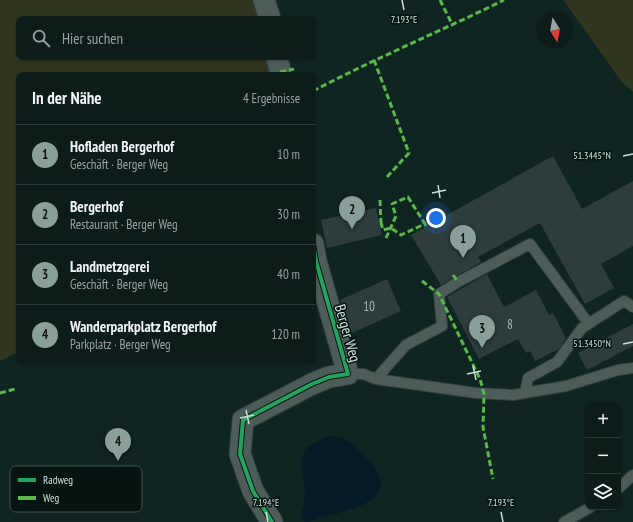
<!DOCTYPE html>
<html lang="de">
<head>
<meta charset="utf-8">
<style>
  :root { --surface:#0b1c19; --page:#192926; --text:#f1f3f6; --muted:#9aa1a2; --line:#2b3a38; --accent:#899f99 }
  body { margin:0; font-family:"PT Sans Narrow",sans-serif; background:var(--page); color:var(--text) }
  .controls { position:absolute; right:12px; bottom:12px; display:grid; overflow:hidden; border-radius:8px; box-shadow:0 1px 3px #0004 }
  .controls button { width:36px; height:36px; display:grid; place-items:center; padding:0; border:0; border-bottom:1px solid var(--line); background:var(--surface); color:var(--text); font:20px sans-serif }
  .compass { position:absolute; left:537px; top:12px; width:36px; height:36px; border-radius:50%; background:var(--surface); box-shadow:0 1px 3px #0004; rotate:169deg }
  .you { position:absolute; left:436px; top:218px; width:14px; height:14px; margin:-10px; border:3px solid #fff; border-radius:50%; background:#1a73e8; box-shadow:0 0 0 6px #1a73e833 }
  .badge { display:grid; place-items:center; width:26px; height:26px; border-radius:50%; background:var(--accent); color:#111; font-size:13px; font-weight:700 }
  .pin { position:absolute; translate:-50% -33px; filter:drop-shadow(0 1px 2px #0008) }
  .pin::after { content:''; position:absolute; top:21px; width:14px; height:12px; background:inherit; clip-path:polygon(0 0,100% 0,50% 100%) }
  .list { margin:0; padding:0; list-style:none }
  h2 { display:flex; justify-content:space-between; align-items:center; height:52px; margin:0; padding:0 16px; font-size:17px }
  h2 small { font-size:13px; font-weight:400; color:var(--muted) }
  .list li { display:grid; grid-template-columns:26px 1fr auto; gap:12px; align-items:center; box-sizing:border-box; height:60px; padding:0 16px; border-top:1px solid var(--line) }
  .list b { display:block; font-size:15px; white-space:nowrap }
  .list p { margin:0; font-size:13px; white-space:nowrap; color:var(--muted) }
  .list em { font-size:13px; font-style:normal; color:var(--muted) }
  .icon { flex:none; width:22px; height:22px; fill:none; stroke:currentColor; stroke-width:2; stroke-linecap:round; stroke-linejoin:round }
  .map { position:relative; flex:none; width:633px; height:522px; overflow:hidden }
  .search { position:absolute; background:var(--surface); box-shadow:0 1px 3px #0004; left:16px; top:16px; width:300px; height:44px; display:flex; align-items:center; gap:10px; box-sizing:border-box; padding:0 14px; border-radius:8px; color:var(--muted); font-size:15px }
  .panel { position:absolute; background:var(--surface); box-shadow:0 1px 3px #0004; left:16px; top:72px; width:300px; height:292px; border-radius:8px }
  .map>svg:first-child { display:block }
  .green { fill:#30351d }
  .water { fill:#041a26 }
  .building { fill:#2c3d3c }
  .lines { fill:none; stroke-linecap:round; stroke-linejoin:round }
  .lane-casing { stroke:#31403c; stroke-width:12 }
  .street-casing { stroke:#31403c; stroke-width:23 }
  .lane { stroke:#4c5c58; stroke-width:10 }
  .street { stroke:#4c5c58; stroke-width:21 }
  .quiet { stroke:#58b947; stroke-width:3; stroke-dasharray:6 3; stroke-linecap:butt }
  .cycleway-casing { stroke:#051410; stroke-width:6 }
  .cycleway { stroke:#20a55d; stroke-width:4 }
  .ticks { fill:none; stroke:#cbe0da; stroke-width:1.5 }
  .labels { text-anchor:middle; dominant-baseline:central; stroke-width:3; stroke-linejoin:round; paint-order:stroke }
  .number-label { font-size:13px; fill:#a3b7b2 }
  .street-label { font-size:15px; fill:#cbe0da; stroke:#051410 }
  .key { fill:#051410; stroke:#40514d; stroke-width:1 }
  .key-label { font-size:11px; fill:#cbe0da }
  .ticks-label { font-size:10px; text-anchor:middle; fill:#cbe0da; stroke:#051410; stroke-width:3; stroke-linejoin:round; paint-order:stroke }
</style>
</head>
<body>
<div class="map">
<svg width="633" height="522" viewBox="0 0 633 522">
  <rect width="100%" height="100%" fill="#0f2521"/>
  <g class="green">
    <path d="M0 0H260L264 19H19V57H271L274 75H19V352L0 361Z"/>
    <path d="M563 0H633V92L621 81Z"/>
  </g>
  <path class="water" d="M328 436 340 437 352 443 373 465 379 476 381 487C379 491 376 496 372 499 359 509 338 513 322 517 316 519 311 522 305 522L301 518 304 506 305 487 301 461 306 448Z"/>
  <g class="building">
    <path d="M553 156 582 209 633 181V246L601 264 614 288 585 304 540 223 478 257 481 262 441 285 411 235Z"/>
    <path d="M376 208 382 235 327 248 321 220Z"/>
    <path d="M487 274 504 307 536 290 549 315 553 313 566 338 559 349 535 361 530 351 526 353 518 339 479 359 447 297Z"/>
    <path d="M387 279 401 311 352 333 344 315 340 300Z"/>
    <path d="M633 324V346L587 370 578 353Z"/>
  </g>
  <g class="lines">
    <g class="lane-casing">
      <g id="lane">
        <path d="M348 374H363L376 379 476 393 513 395 566 386 618 370 633 368"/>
        <path d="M376 379 406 345 442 326 439 294 458 282 530 244 589 324"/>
        <path d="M525 393 528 378 557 362 582 328 624 301 633 307"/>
        <path d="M618 489 633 475"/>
        <path d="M564 522 591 507"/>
      </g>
    </g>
    <g class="street-casing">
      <g id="street">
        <path d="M264 0 270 19"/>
        <path d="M277 57 281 75"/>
        <path d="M272 522 253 491 240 454 243 420 312 384 329 377 348 374 316 261 313 244"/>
      </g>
    </g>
    <use href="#lane" class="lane"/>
    <use href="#street" class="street"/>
    <g class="quiet">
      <path d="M440 0 453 26"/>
      <path d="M374 60 409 153 386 178"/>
      <path d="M280 72 294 69"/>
      <path d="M313 91C376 58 441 31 504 0"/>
      <path d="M380 200 381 223"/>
      <path d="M380 223H381L383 230 391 228 401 235 425 224 426 226"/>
      <path d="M386 238 396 216 392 204 408 197 425 224"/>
      <path d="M453 275 458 282"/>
      <path d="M422 281 439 294 480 379 484 394 483 427 493 479"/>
      <path d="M0 393 15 389"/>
    </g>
    <g class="cycleway-casing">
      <path id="cycleway" d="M272 522 253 491 240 454 243 420 312 384 329 377 348 374 316 261 313 244"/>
    </g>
    <use href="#cycleway" class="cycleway"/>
  </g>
  <path class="ticks" d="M402 0 404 10M623 156 633 154M438 185 440 198M432 193 446 190M623 344 633 342M473 366 476 380M467 374 481 371M246 410 249 424M240 418 254 415M266 512 268 522M501 512 503 522"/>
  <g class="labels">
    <g class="number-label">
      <text x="369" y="306">10</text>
      <text x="510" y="324">8</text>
    </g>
    <g class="street-label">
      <text transform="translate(348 333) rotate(74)">Berger Weg</text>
    </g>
  </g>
  <rect x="10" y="466" width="132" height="46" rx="6" class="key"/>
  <rect x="18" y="478" width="18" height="4" fill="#20a55d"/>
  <rect x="18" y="496" width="18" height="4" fill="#58b947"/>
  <g class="key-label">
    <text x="43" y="484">Radweg</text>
    <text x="43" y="502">Weg</text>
  </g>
  <g class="ticks-label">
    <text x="404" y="23">7.193°E</text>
    <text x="592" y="159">51.3445°N</text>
    <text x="592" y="347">51.3450°N</text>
    <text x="266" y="506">7.194°E</text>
    <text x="501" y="506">7.193°E</text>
  </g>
</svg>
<div class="controls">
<button>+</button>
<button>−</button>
<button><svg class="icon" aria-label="layers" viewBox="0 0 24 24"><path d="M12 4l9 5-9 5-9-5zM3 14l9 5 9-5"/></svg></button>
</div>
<svg class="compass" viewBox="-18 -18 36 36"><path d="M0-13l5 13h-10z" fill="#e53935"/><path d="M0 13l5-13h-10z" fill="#9aa1a2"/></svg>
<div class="you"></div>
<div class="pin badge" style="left:463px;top:258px">1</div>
<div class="pin badge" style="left:352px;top:229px">2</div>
<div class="pin badge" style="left:482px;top:348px">3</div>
<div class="pin badge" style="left:118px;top:461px">4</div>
<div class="search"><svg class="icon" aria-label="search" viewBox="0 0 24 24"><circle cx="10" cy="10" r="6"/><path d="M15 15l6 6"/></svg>Hier suchen</div>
<section class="panel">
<h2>In der Nähe<small>4 Ergebnisse</small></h2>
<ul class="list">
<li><span class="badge">1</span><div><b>Hofladen Bergerhof</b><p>Geschäft · Berger Weg</p></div><em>10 m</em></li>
<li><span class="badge">2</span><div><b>Bergerhof</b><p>Restaurant · Berger Weg</p></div><em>30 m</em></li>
<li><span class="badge">3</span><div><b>Landmetzgerei</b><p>Geschäft · Berger Weg</p></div><em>40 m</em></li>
<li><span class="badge">4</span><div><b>Wanderparkplatz Bergerhof</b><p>Parkplatz · Berger Weg</p></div><em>120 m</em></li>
</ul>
</section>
</div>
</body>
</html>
